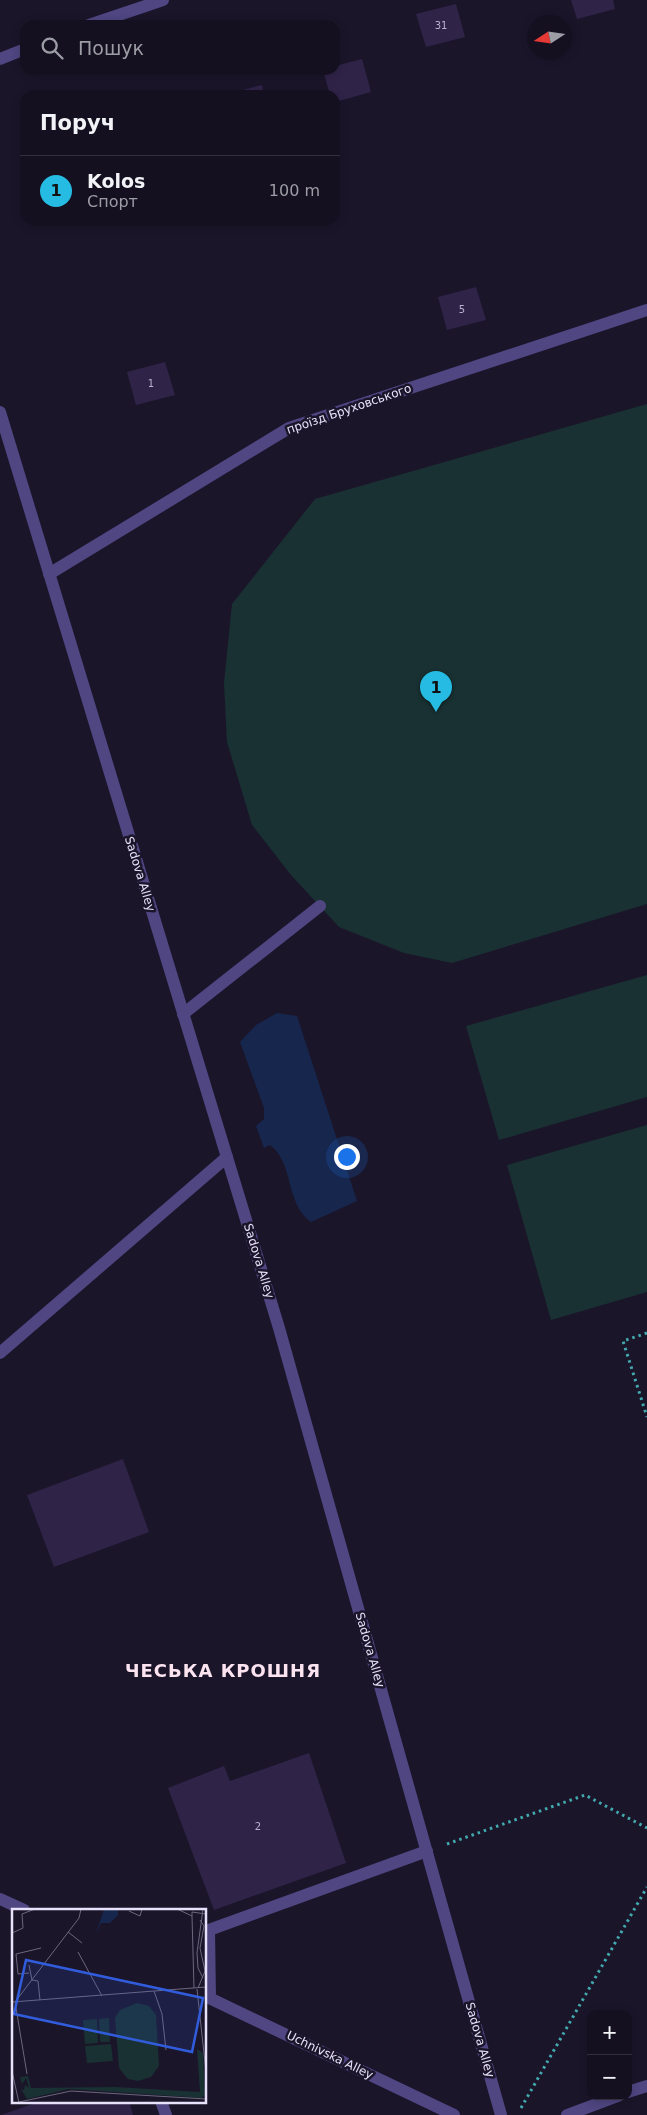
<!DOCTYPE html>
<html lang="uk">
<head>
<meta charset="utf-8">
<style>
  :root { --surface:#141020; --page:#211e2d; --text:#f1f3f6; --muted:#9d9da5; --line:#33303e; --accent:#26bbe2 }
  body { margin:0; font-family:"DejaVu Sans",sans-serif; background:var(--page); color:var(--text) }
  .controls { position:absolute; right:15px; bottom:15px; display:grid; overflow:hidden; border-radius:10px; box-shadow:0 2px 8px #0003 }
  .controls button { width:45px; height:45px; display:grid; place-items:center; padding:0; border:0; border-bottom:1px solid var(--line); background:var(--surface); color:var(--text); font:25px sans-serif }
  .compass { position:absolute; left:527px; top:15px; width:45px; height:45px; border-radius:50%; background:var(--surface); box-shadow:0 2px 8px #0003; rotate:258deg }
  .you { position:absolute; left:346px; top:1156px; width:18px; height:18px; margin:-12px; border:4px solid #fff; border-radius:50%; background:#1a73e8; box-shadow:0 0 0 8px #1a73e833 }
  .badge { display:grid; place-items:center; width:32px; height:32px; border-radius:50%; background:var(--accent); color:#111; font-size:16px; font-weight:700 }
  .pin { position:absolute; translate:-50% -41px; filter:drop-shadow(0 1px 2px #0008) }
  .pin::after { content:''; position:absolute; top:26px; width:18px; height:15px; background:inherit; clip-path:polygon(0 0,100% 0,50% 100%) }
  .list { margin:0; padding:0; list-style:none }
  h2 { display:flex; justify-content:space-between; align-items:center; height:65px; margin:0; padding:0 20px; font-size:21px }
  h2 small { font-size:16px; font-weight:400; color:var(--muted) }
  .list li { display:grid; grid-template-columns:32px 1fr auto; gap:15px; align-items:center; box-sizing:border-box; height:70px; padding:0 20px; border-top:1px solid var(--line) }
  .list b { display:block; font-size:19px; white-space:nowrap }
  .list p { margin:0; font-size:16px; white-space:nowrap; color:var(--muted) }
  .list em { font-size:16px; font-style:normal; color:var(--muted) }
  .icon { flex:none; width:28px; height:28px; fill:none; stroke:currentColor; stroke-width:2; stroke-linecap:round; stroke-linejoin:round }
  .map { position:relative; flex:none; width:647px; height:2115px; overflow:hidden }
  .search { position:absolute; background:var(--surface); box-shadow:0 2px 8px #0003; left:20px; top:20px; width:320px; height:55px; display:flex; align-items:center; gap:12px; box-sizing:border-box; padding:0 18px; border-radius:15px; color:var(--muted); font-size:19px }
  .panel { position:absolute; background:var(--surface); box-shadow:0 2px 8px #0003; left:20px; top:90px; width:320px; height:135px; border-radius:15px }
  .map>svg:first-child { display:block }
  .green { fill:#193133 }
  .water { fill:#17264c }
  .building { fill:#2f2348 }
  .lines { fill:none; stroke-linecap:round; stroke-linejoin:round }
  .path { stroke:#42aaaf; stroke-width:3; stroke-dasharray:2.5 4; stroke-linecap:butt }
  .minor { stroke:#4f4682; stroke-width:12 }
  .labels { text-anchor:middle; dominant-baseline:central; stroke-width:5; stroke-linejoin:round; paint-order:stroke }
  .number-label { font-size:10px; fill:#b9b2ce }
  .street-label { font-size:12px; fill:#e7e1fb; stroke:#1b152a }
  .district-label { font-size:18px; font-weight:bold; letter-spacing:1px; fill:#fbe3f0; stroke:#1b152a }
  .inset-road { fill:none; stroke:#6d677e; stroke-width:1 }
  .view { fill:#315ddc; fill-opacity:0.15; stroke:#315ddc; stroke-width:2.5 }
  .inset-edge { fill:none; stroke:#e7e1fb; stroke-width:2.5 }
</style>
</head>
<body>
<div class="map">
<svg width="647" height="2115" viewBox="0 0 647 2115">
  <rect width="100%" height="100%" fill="#1b152a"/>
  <g class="green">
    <path d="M647 404V904L452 963 404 953 339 927 291 875 252 825 227 742 224 683 232 604 315 499Z"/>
    <path d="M647 975V1097L499 1140 466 1026Z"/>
    <path d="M647 1125V1292L551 1320 507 1165Z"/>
  </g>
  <path class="water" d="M277 1013 297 1016 357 1201 311 1222C285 1204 294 1162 270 1145L264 1148 256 1126 264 1119V1108L240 1042 256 1025Z"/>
  <g class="building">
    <path d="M571 0H613L615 9 577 19Z"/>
    <path d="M456 4 465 37 426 47 416 14Z"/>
    <path d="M362 59 371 92 335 102V95H330L323 70H335V66Z"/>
    <path d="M262 85 264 95H228V94Z"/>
    <path d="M476 287 486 320 447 330 438 297Z"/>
    <path d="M165 362 175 395 136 405 127 372Z"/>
    <path d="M123 1459 149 1532 54 1567 27 1495Z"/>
    <path d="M309 1753 346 1863 214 1910 168 1788 224 1766 230 1781Z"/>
    <path d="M41 2101H129L133 2115H1Z"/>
  </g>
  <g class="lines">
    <g class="path">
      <path d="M647 1333 623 1341 647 1417"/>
      <path d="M447 1844 585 1795 647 1828"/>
      <path d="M521 2108 647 1887"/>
    </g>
    <g class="minor">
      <path d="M89 25 163 0"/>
      <path d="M0 59 25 49"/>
      <path d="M0 412 279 1328 501 2115"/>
      <path d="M49 574 289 428 647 310"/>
      <path d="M183 1014 320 906"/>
      <path d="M0 1353 227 1157"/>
      <path d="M0 1899 24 1910"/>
      <path d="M205 1996 454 2115"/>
      <path d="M210 1998 209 1930 427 1851"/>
      <path d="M628 2092 647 2086"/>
      <path d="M161 2101 166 2115"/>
      <path d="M567 2115 618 2096"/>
    </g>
  </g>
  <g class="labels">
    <g class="number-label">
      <text x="441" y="25">31</text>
      <text x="462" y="309">5</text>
      <text x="151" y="383">1</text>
      <text x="258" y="1826">2</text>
    </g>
    <g class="street-label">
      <text transform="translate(349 409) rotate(-19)">проїзд Бруховського</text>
      <text transform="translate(140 874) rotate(73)">Sadova Alley</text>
      <text transform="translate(259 1261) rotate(73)">Sadova Alley</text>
      <text transform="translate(370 1650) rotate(74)">Sadova Alley</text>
      <text transform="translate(480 2040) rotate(74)">Sadova Alley</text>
      <text transform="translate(330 2055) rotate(26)">Uchnivska Alley</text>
    </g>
    <g class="district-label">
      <text x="223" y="1670">ЧЕСЬКА КРОШНЯ</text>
    </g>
  </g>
  <g transform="translate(12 1909)">
    <rect width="194" height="194" fill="#1b152a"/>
    <path d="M125 94 137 97 144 106 147 157 139 168 126 172 116 170 107 159 103 109 108 101ZM97 109 98 133H88L87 110ZM85 110 86 134 73 135 71 111ZM99 135 101 152 75 154 73 137ZM185 140 191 144 193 186 190 189 57 180 15 190 9 180 12 181 13 176 17 179 14 169 10 175 4 156 8 168 16 167 19 179 103 178 188 183Z" fill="#193133"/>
    <path d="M92 0H106V6L98 14H89L84 25Z" fill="#17264c"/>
    <path class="inset-road" d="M165 0 180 7 182 79M191 0 185 44 186 59 191 69M117 2 128 7 130 0M180 7V3L194 5M56 23 70 34M0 24 11 19 10 5 23 0M66 43 90 87M17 56 20 71 26 72 28 91M17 64 6 65 4 45 29 39M186 79 193 62 188 39 192 17 188 11M185 80 194 163M142 82 150 105 154 141M0 93 194 78M3 93 67 9 69 0M3 93 15 165M0 162 7 194M7 193 59 182 194 190"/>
    <path class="view" d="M14 51 191 89 180 143 2 105Z"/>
    <rect width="194" height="194" class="inset-edge"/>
  </g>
</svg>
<div class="controls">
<button>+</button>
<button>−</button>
</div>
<svg class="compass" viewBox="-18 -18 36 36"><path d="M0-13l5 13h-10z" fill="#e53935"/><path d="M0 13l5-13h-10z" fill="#9d9da5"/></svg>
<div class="you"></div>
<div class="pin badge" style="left:436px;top:712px">1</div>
<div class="search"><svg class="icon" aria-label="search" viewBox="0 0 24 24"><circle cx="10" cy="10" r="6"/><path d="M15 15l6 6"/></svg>Пошук</div>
<section class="panel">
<h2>Поруч<small></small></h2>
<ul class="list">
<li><span class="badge">1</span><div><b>Kolos</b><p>Спорт</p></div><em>100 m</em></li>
</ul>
</section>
</div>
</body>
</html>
